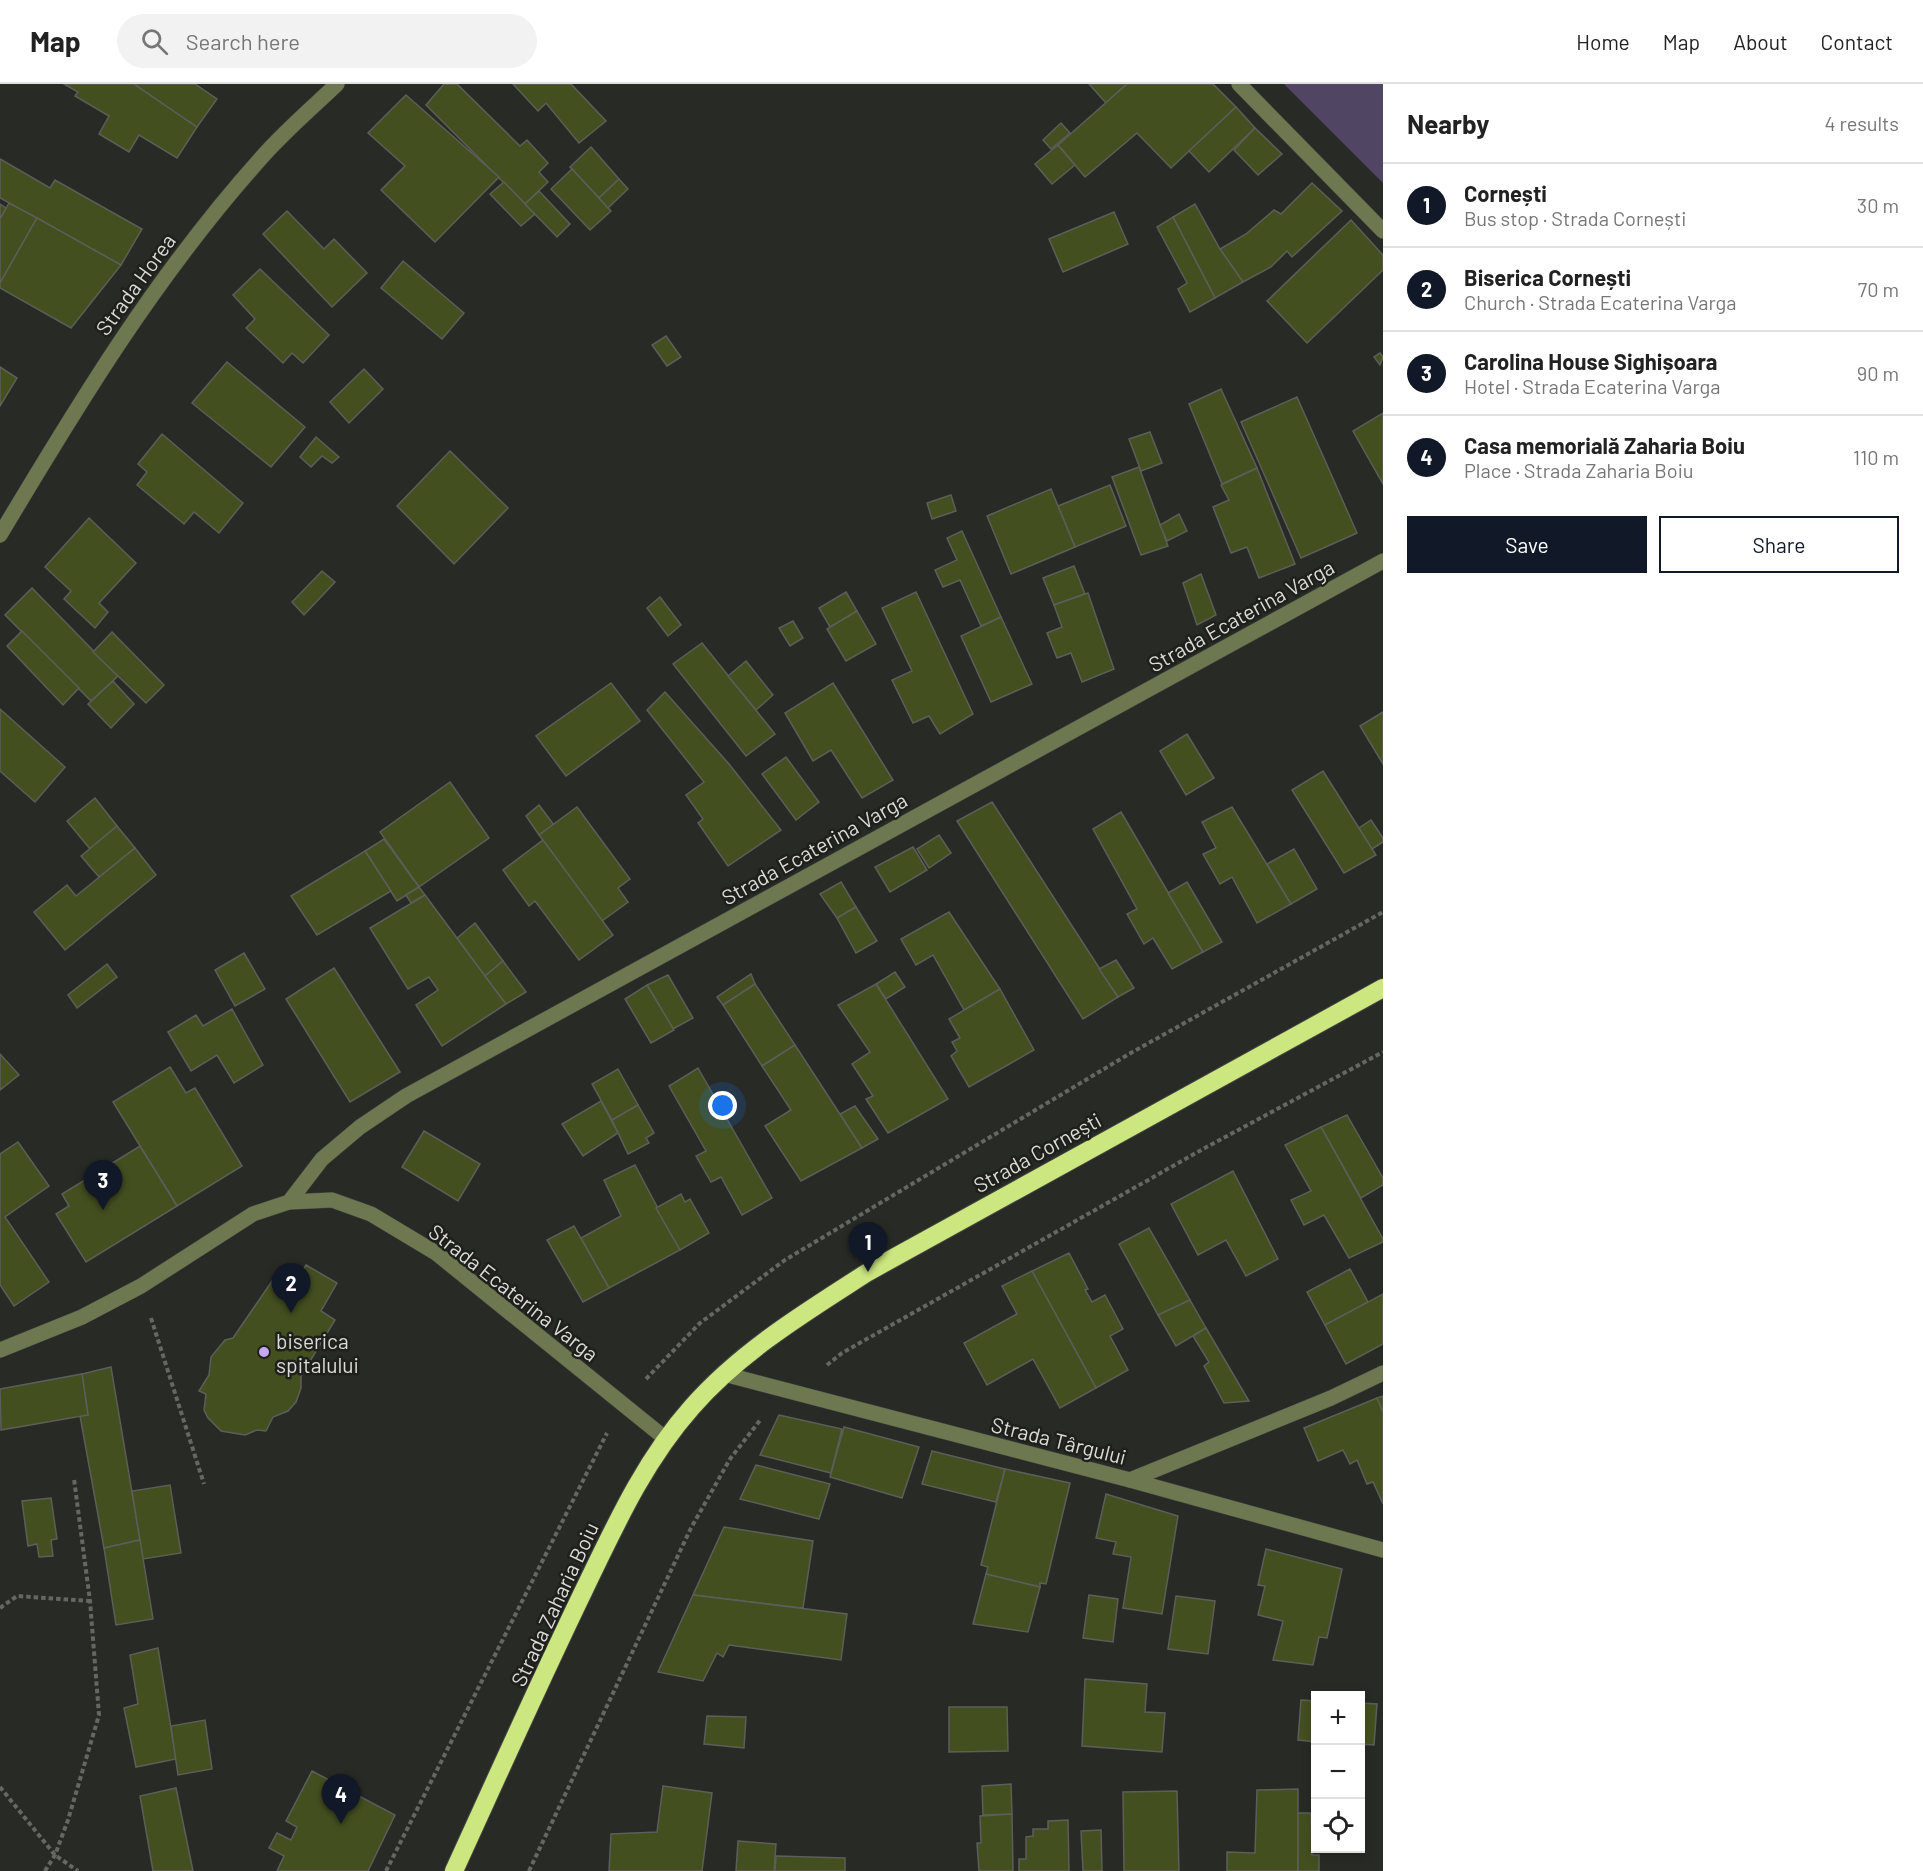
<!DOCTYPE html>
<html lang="en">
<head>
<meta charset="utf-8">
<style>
  :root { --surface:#fff; --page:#f2f2f2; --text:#222; --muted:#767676; --line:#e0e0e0; --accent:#111827 }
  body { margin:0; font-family:Barlow,sans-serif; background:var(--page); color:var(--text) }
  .controls { position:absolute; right:18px; bottom:18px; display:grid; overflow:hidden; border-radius:0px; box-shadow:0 3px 9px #0003 }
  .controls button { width:54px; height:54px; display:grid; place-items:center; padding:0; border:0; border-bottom:2px solid var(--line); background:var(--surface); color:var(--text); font:30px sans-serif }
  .you { position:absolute; left:723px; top:1022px; width:21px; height:21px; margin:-15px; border:4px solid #fff; border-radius:50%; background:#1a73e8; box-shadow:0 0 0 9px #1a73e833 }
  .badge { display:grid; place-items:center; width:39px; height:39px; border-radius:50%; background:var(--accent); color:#fff; font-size:20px; font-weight:700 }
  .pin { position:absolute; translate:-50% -50px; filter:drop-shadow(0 2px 3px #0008) }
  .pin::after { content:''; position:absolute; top:32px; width:21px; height:18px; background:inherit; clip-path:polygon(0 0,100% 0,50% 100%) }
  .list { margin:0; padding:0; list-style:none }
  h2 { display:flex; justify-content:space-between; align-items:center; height:78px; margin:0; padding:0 24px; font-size:26px }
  h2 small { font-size:20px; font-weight:400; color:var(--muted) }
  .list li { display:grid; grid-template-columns:39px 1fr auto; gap:18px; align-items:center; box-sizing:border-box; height:84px; padding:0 24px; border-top:2px solid var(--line) }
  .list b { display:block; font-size:22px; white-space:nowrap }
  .list p { margin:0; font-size:20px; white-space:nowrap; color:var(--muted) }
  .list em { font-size:20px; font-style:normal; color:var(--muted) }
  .actions { display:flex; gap:12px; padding:18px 24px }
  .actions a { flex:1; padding:14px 0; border:2px solid var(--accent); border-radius:0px; text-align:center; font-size:21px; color:var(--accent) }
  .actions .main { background:var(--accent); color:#fff }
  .icon { flex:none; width:33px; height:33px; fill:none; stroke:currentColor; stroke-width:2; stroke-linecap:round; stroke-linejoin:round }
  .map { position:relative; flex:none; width:1383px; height:1787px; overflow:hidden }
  header { display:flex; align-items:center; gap:36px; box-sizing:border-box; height:84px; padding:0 30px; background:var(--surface); border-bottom:2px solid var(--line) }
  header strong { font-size:28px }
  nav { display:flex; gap:33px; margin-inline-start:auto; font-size:21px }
  .search { width:420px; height:54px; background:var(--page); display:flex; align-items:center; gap:15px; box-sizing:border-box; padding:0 21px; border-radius:33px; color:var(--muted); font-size:22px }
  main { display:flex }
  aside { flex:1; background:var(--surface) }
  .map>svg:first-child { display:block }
  .green { fill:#514564 }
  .building { fill:#444f20; stroke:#5c5e59; stroke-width:1.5 }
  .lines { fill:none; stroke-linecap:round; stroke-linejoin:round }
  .minor-casing { stroke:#454642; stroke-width:16 }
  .highway-casing { stroke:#454642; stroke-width:20 }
  .path { stroke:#656763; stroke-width:4; stroke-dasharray:4.5 3; stroke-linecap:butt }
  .minor { stroke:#6d7851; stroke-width:15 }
  .highway { stroke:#cce680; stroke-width:18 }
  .poi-dot { fill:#c5a7f1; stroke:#1f201b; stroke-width:2 }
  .labels { text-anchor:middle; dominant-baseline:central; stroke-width:5; stroke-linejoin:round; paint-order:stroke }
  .street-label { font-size:21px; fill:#dbdcd9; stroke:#1f201b }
  .poi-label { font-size:21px; fill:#dbdcd9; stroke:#1f201b; text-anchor:start }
</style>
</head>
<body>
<header>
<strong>Map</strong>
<div class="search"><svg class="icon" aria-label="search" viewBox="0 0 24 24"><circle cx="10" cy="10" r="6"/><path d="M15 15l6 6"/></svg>Search here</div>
<nav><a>Home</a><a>Map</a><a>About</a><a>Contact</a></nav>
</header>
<main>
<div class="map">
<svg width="1383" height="1787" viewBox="0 0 1383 1787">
  <rect width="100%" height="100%" fill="#282a25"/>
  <path class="green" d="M1284 0H1383V99Z"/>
  <g class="building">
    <path d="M64 0H134L197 43 177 74 139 51 129 68 99 50 109 32 75 12 78 8Z"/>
    <path d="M134 0H195L217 15 197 43Z"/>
    <path d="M444 0H457L520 62 527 56 548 79 539 88 548 98 525 120 426 21Z"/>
    <path d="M513 0H571L606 37 579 59 546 19 538 27Z"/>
    <path d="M1089 0H1127L1106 19Z"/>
    <path d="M1127 0H1213L1236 23 1171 84 1137 49 1085 93 1058 61Z"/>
    <path d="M406 11 499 93 435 158 381 106 405 82 368 49Z"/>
    <path d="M1236 23 1255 44 1209 88 1189 67Z"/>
    <path d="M1061 39 1070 49 1051 65 1043 56Z"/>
    <path d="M1255 44 1282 70 1258 91 1234 66Z"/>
    <path d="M1058 61 1075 81 1052 100 1035 80Z"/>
    <path d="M591 63 619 95 599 114 570 83Z"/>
    <path d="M0 75 50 104 55 96 142 145 121 181 0 114Z"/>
    <path d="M572 85 611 127 590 146 551 105Z"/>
    <path d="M619 95 628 105 608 124 599 114Z"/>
    <path d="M504 98 535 130 521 142 490 110Z"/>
    <path d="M1312 99 1342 127 1292 173 1287 167 1271 183 1243 198 1220 165 1246 150 1274 126 1281 130Z"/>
    <path d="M539 107 570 140 557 153 525 120Z"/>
    <path d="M9 119 37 134 0 199V135Z"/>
    <path d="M0 120 6 124 0 135Z"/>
    <path d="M1195 120 1220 165 1243 198 1215 214 1173 133Z"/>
    <path d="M287 127 324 165 334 155 367 189 332 223 263 150Z"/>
    <path d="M1114 128 1128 160 1063 188 1049 155Z"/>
    <path d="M1173 133 1215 214 1190 228 1178 205 1187 199 1157 143Z"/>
    <path d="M37 134 121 181 71 244 0 204V199Z"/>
    <path d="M1351 136 1383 171V186L1307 259 1267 217Z"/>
    <path d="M403 177 464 229 442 255 381 204Z"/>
    <path d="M260 185 329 251 303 279 292 269 283 279 246 244 255 235 233 211Z"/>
    <path d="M666 252 681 273 667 282 652 261Z"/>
    <path d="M1380 269 1383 273 1380 281 1374 273Z"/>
    <path d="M227 278 305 343 271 383 192 319Z"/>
    <path d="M0 283 17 294 0 322Z"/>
    <path d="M364 285 383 305 349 339 330 318Z"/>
    <path d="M1221 305 1257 384 1222 400 1189 320Z"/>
    <path d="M1297 313 1357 449 1301 474 1241 338Z"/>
    <path d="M1383 329V400L1353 347Z"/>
    <path d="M1150 348 1162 379 1141 387 1129 355Z"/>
    <path d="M162 350 243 419 219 449 194 428 184 440 137 401 147 388 138 380Z"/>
    <path d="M316 353 339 373 332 379 322 372 311 383 300 373Z"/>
    <path d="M450 367 508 424 454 480 397 422Z"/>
    <path d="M1139 383 1168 462 1141 471 1112 393Z"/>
    <path d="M1257 384 1295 480 1259 494 1247 463 1231 469 1213 423 1229 416 1221 401Z"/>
    <path d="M1110 401 1126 442 1075 463 1058 422Z"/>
    <path d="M1051 405 1075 463 1011 490 987 432Z"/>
    <path d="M951 411 956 427 932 435 927 419Z"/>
    <path d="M1179 430 1187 447 1167 457 1160 441Z"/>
    <path d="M89 434 136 479 99 519 108 528 95 544 64 515 71 507 45 483Z"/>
    <path d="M962 447 1001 533 981 542 960 496 943 503 935 486 957 476 947 454Z"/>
    <path d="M1074 482 1085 510 1054 521 1043 494Z"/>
    <path d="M322 487 335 498 304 531 292 518Z"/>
    <path d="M1201 490 1216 531 1197 541 1183 499Z"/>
    <path d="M32 504 118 592 91 617 5 531Z"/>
    <path d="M846 508 857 527 830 543 819 524Z"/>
    <path d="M916 508 973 630 940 650 929 632 913 639 892 596 912 587 882 524Z"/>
    <path d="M1088 509 1114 585 1082 598 1071 569 1057 574 1047 549 1062 543 1054 521Z"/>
    <path d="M660 513 681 541 668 552 647 524Z"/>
    <path d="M857 527 876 560 846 577 827 545Z"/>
    <path d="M1001 533 1032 600 991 618 961 552Z"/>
    <path d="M793 537 803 554 790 562 779 544Z"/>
    <path d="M22 547 79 604 63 621 7 562Z"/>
    <path d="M112 548 164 601 146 619 93 568Z"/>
    <path d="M702 559 775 650 746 672 673 580Z"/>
    <path d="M746 577 773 611 756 626 728 592Z"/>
    <path d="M113 597 134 620 111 644 88 620Z"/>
    <path d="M611 599 640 637 566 692 536 652Z"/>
    <path d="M833 599 893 696 862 714 831 666 813 677 785 629Z"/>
    <path d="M665 608 729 680 781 746 728 782 698 739 703 735 686 711 704 698 647 626Z"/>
    <path d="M0 625 65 683 35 718 0 687Z"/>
    <path d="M1383 628V680L1360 642Z"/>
    <path d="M1187 650 1214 694 1186 711 1160 667Z"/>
    <path d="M786 673 819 718 796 736 762 690Z"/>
    <path d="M1323 687 1376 771 1344 789 1292 706Z"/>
    <path d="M450 698 489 754 419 803 380 748Z"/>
    <path d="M95 714 117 742 90 765 67 737Z"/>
    <path d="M992 718 1118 913 1083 935 957 737Z"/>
    <path d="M539 721 554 741 539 751 526 732Z"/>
    <path d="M577 723 630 795 618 804 628 818 602 837 539 751Z"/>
    <path d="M1232 723 1291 820 1257 839 1232 793 1220 800 1203 770 1216 764 1202 738Z"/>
    <path d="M1121 728 1203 868 1172 885 1153 854 1144 860 1127 830 1137 825 1093 745Z"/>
    <path d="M1371 736 1383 754V758L1372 765 1359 744Z"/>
    <path d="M117 742 135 764 99 793 81 772Z"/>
    <path d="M939 751 951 769 929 784 917 765Z"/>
    <path d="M384 755 419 803 397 817 365 767Z"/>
    <path d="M543 756 613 851 579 876 535 817 529 822 503 786Z"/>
    <path d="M913 763 927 786 890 808 875 783Z"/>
    <path d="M135 764 156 791 65 866 34 828 67 801 76 812Z"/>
    <path d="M1294 765 1317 805 1291 820 1267 780Z"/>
    <path d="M365 767 391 807 317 851 291 812Z"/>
    <path d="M841 798 856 823 837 834 820 810Z"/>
    <path d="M1187 798 1222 858 1203 868 1168 809Z"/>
    <path d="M419 803 425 811 411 819 406 811Z"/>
    <path d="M425 811 506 920 442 962 416 921 438 906 429 893 408 905 370 844Z"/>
    <path d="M856 823 877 857 856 869 837 834Z"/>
    <path d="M949 828 1000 905 964 926 933 871 916 881 901 855Z"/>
    <path d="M475 839 503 877 485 892 457 854Z"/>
    <path d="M244 869 265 905 235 922 215 886Z"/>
    <path d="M1116 876 1134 904 1118 913 1099 885Z"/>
    <path d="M503 877 526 908 506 920 485 892Z"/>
    <path d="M107 880 117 893 77 924 68 911Z"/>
    <path d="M334 884 400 988 350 1018 286 915Z"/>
    <path d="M895 888 905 903 886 915 876 900Z"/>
    <path d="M751 890 755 900 723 921 717 913Z"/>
    <path d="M668 891 693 934 673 945 647 901Z"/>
    <path d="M755 900 795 961 762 982 723 921Z"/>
    <path d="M876 900 948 1015 888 1049 866 1015 873 1012 852 980 870 968 838 921Z"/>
    <path d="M647 901 674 946 651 959 625 915Z"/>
    <path d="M1000 905 1034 966 969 1003 951 972 957 967 952 958 960 954 949 935Z"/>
    <path d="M232 925 263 981 234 999 217 971 191 987 168 948 196 931 203 942Z"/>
    <path d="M795 961 862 1064 801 1097 765 1042 791 1026 762 982Z"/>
    <path d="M0 970 19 991 0 1006Z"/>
    <path d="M170 983 186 1009 195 1004 242 1082 177 1122 113 1018Z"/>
    <path d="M698 984 772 1114 742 1131 721 1093 711 1098 696 1072 706 1067 669 1002Z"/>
    <path d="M618 985 638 1021 612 1036 592 1000Z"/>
    <path d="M601 1017 618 1049 583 1072 562 1040Z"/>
    <path d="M638 1021 654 1049 646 1054 649 1059 628 1070 612 1036Z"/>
    <path d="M855 1022 878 1055 862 1064 840 1030Z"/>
    <path d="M1347 1031 1383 1094V1101L1361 1114 1321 1043Z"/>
    <path d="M1321 1043 1383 1155V1158L1349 1174 1324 1131 1304 1141 1291 1116 1311 1107 1285 1061Z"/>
    <path d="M424 1047 480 1080 458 1117 402 1083Z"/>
    <path d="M18 1058 49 1102 5 1133 49 1198 14 1222 0 1201V1070Z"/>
    <path d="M140 1062 177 1122 86 1178 56 1130 69 1122 62 1110Z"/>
    <path d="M635 1081 680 1166 609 1204 581 1154 621 1132 604 1096Z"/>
    <path d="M1233 1087 1278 1175 1246 1192 1226 1156 1198 1171 1171 1120Z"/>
    <path d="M681 1110 685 1118 690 1115 709 1149 680 1166 656 1124Z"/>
    <path d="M574 1142 609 1204 583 1218 547 1156Z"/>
    <path d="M1149 1144 1190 1216 1158 1231 1119 1160Z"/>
    <path d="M1069 1169 1088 1205 1085 1206 1092 1218 1105 1211 1123 1245 1110 1252 1128 1286 1096 1304 1032 1187Z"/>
    <path d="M306 1181 337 1199 321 1227 335 1236 301 1292V1304L296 1318 288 1327 273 1333 266 1347 257 1346 245 1351 221 1347 208 1334 204 1326 206 1310 199 1307 209 1291 211 1273 225 1256 233 1254 272 1197 290 1208Z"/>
    <path d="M1350 1185 1368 1218 1325 1241 1307 1208Z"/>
    <path d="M1032 1187 1096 1304 1060 1324 1033 1275 987 1301 964 1259 1017 1230 1002 1202Z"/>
    <path d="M1383 1210V1260L1346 1280 1325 1241Z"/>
    <path d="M1190 1216 1206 1244 1176 1262 1158 1231Z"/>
    <path d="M1206 1244 1249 1317 1224 1319 1204 1282 1209 1278 1193 1252Z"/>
    <path d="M111 1283 140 1456 104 1464 80 1332 88 1331 82 1290Z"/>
    <path d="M82 1290 88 1331 1 1346 0 1305Z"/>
    <path d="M1383 1312V1329L1377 1314Z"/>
    <path d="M1377 1314 1383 1329V1420L1373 1398 1367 1400 1357 1376 1350 1380 1343 1366 1318 1377 1304 1344Z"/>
    <path d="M779 1331 842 1345 831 1389 760 1371Z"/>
    <path d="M844 1343 919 1363 902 1414 830 1393Z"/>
    <path d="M932 1367 1005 1385 996 1418 922 1400Z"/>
    <path d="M756 1381 830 1400 819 1435 740 1415Z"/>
    <path d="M1005 1385 1070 1399 1046 1500 1040 1499V1503L986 1490 988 1483 981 1481Z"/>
    <path d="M170 1401 181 1469 143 1475 132 1407Z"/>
    <path d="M1106 1410 1178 1432 1162 1530 1123 1524 1131 1473 1113 1470 1116 1458 1096 1454Z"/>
    <path d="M51 1414 57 1455 51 1456 53 1472 39 1473 37 1460 28 1462 22 1417Z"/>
    <path d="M724 1443 813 1457 803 1524 693 1511Z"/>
    <path d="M140 1456 153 1535 116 1541 104 1464Z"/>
    <path d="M1266 1465 1342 1485 1327 1554 1319 1553 1313 1581 1273 1576 1283 1537 1258 1531 1265 1502 1258 1501Z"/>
    <path d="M986 1490 1040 1503 1028 1548 973 1540Z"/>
    <path d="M693 1511 847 1530 841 1576 729 1561 723 1573 717 1569 703 1597 658 1588Z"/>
    <path d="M1089 1511 1118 1515 1113 1558 1083 1554Z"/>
    <path d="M1176 1512 1215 1517 1208 1570 1168 1565Z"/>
    <path d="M158 1564 176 1675 136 1683 124 1624 138 1620 130 1571Z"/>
    <path d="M1085 1595 1147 1600 1145 1628 1165 1629 1162 1668 1082 1662Z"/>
    <path d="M1301 1616 1316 1617V1658L1298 1656Z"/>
    <path d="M1360 1619 1377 1620 1374 1661 1360 1660Z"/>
    <path d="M949 1623H1007L1008 1667 949 1668Z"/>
    <path d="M707 1632 746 1633 744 1664 704 1660Z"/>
    <path d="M205 1636 212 1685 178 1691 171 1642Z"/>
    <path d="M312 1687 395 1731 368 1787H277L284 1772 269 1764 277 1749 291 1756 297 1743 286 1737Z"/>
    <path d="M1011 1700 1012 1730 983 1731 982 1702Z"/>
    <path d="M663 1702 712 1709 702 1787H609L611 1750 657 1748Z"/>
    <path d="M176 1704 193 1787H153L140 1712Z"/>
    <path d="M1298 1705V1787H1227V1768L1255 1769 1257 1706Z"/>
    <path d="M1177 1707 1179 1787H1124L1123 1708Z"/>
    <path d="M1298 1729H1311L1312 1771H1319V1787H1298Z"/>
    <path d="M1012 1730 1013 1787H979L977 1759H981L980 1732Z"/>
    <path d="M1068 1736 1069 1787H1019V1775H1026V1753L1033 1752V1745H1048V1737Z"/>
    <path d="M1101 1746 1102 1787H1083L1081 1747Z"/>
    <path d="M738 1757 776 1760 774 1787H736Z"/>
    <path d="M776 1772 845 1774V1787H775Z"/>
  </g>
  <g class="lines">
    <g class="minor-casing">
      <g id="minor">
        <path d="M1239 0 1383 147"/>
        <path d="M0 451C80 317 157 190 262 73 285 47 312 24 337 0"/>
        <path d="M289 1118 322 1075 360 1043 406 1012 1383 477"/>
        <path d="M0 1266 82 1233 141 1202 253 1130 289 1118 332 1116 371 1130 436 1169 666 1355"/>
        <path d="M724 1290 1130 1396 1383 1466"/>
        <path d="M1130 1396 1331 1314 1383 1289"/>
      </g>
    </g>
    <g class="highway-casing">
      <path id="highway" d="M454 1787C497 1693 539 1599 584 1506 615 1442 644 1377 692 1323 741 1267 806 1228 868 1188L1383 904"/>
    </g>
    <g class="path">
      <path d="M151 1234 204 1400"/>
      <path d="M827 1281 842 1269 1203 1065 1383 968"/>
      <path d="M646 1295 700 1239 785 1176 1129 970 1383 828"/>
      <path d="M0 1524 17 1512 90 1517"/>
      <path d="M0 1703 55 1771 78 1787"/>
      <path d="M45 1787 55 1771 68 1736 99 1631 90 1517 74 1395"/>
      <path d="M386 1787 607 1349"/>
      <path d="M529 1787 691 1444 730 1375 761 1335"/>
    </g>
    <use href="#minor" class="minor"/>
    <use href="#highway" class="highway"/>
  </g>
  <circle class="poi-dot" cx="264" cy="1268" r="6"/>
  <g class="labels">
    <g class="street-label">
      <text transform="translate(135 200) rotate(-54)">Strada Horea</text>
      <text transform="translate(1241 531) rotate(-29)">Strada Ecaterina Varga</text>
      <text transform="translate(814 764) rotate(-29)">Strada Ecaterina Varga</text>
      <text transform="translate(1037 1068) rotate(-29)">Strada Cornești</text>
      <text transform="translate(514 1208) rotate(38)">Strada Ecaterina Varga</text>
      <text transform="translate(1059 1356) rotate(14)">Strada Târgului</text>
      <text transform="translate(554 1520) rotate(-65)">Strada Zaharia Boiu</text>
    </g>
    <g class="poi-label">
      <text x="276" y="1256">biserica<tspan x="276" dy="24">spitalului</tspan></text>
    </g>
  </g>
</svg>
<div class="controls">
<button>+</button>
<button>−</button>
<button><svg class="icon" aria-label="locate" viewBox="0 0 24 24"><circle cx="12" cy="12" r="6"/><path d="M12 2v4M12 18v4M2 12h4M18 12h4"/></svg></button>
</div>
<div class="you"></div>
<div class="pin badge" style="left:868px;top:1188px">1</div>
<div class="pin badge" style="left:291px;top:1229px">2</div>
<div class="pin badge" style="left:103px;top:1126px">3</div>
<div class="pin badge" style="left:341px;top:1740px">4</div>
</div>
<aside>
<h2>Nearby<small>4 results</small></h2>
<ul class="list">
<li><span class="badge">1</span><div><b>Cornești</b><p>Bus stop · Strada Cornești</p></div><em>30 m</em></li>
<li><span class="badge">2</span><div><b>Biserica Cornești</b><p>Church · Strada Ecaterina Varga</p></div><em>70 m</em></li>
<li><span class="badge">3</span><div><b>Carolina House Sighișoara</b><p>Hotel · Strada Ecaterina Varga</p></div><em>90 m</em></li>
<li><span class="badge">4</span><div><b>Casa memorială Zaharia Boiu</b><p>Place · Strada Zaharia Boiu</p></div><em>110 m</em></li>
</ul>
<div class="actions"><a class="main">Save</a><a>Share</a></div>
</aside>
</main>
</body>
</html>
